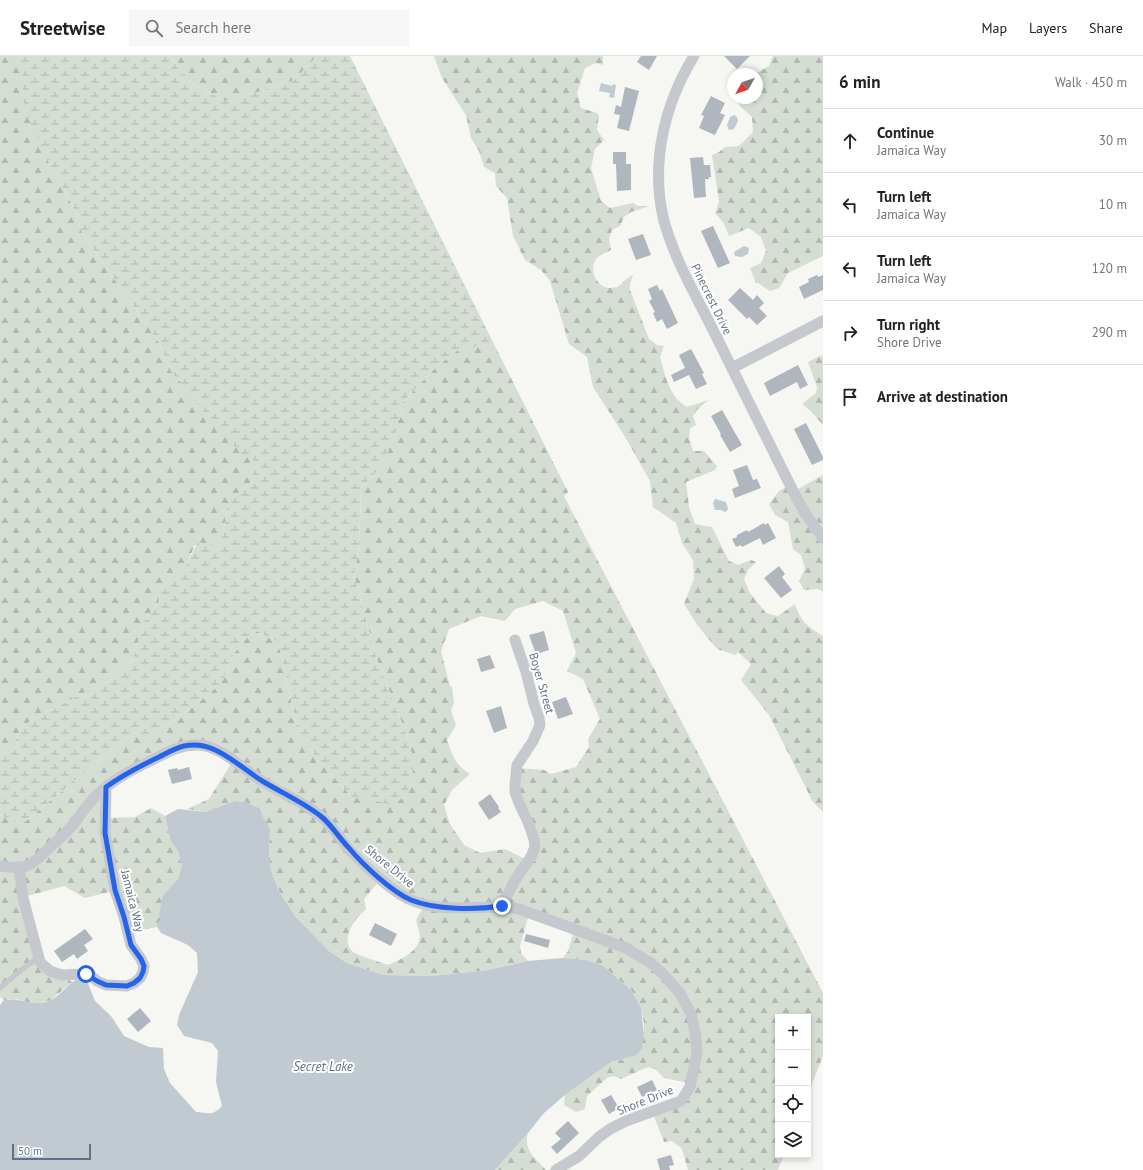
<!DOCTYPE html>
<html lang="en">
<head>
<meta charset="utf-8">
<style>
  :root { --surface:#fff; --page:#f6f6f6; --text:#202124; --muted:#757577; --line:#e0e0e0 }
  body { margin:0; font-family:"PT Sans",sans-serif; background:var(--page); color:var(--text) }
  .controls { position:absolute; right:12px; bottom:12px; display:grid; overflow:hidden; border-radius:0px; box-shadow:0 2px 6px #0003 }
  .controls button { width:36px; height:36px; display:grid; place-items:center; padding:0; border:0; border-bottom:1px solid var(--line); background:var(--surface); color:var(--text); font:20px sans-serif }
  .compass { position:absolute; left:727px; top:12px; width:36px; height:36px; border-radius:50%; background:var(--surface); box-shadow:0 2px 6px #0003; rotate:230deg }
  .scale { position:absolute; left:12px; bottom:10px; width:79px; box-sizing:border-box; padding-left:4px; border:2px solid #627286; border-top:0; font-size:11px; line-height:14px; white-space:nowrap; color:#627286; -webkit-text-stroke:3px #fff; paint-order:stroke }
  .stop { position:absolute; width:12px; height:12px; margin:-9px; border:3px solid #2563eb; border-radius:50%; background:#fff }
  .stop.end { background:#2563eb; border-color:#fff; box-shadow:0 1px 4px #0008 }
  .list { margin:0; padding:0; list-style:none }
  h2 { display:flex; justify-content:space-between; align-items:center; height:52px; margin:0; padding:0 16px; font-size:17px }
  h2 small { font-size:13px; font-weight:400; color:var(--muted) }
  .list li { display:grid; grid-template-columns:26px 1fr auto; gap:12px; align-items:center; box-sizing:border-box; height:64px; padding:0 16px; border-top:1px solid var(--line) }
  .list b { display:block; font-size:15px; white-space:nowrap }
  .list p { margin:0; font-size:13px; white-space:nowrap; color:var(--muted) }
  .list em { font-size:13px; font-style:normal; color:var(--muted) }
  .icon { flex:none; width:22px; height:22px; fill:none; stroke:currentColor; stroke-width:2; stroke-linecap:round; stroke-linejoin:round }
  .map { position:relative; flex:none; width:823px; height:1114px; overflow:hidden }
  header { display:flex; align-items:center; gap:24px; box-sizing:border-box; height:56px; padding:0 20px; background:var(--surface); border-bottom:1px solid var(--line) }
  header strong { font-size:19px }
  nav { display:flex; gap:22px; margin-inline-start:auto; font-size:14px }
  .search { width:280px; height:36px; background:var(--page); display:flex; align-items:center; gap:10px; box-sizing:border-box; padding:0 14px; border-radius:0px; color:var(--muted); font-size:15px }
  main { display:flex }
  aside { flex:1; background:var(--surface) }
  .map>svg:first-child { display:block }
  .forest { fill:url(#forest-firs); fill-rule:evenodd }
  .wetland { fill:url(#wetland-marsh) }
  .water { fill:#c1cad0 }
  .building { fill:#afb6bd }
  .lines { fill:none; stroke-linecap:round; stroke-linejoin:round }
  .lane { stroke:#c5c8cc; stroke-width:5.5 }
  .street { stroke:#c5c8cc; stroke-width:11 }
  .route { stroke:#2563eb; stroke-width:5 }
  .labels { text-anchor:middle; dominant-baseline:central; stroke-width:4; stroke-linejoin:round; paint-order:stroke }
  .street-label { font-size:12px; fill:#627286; stroke:#fff }
  .water-label { font-size:13px; font-style:italic; fill:#5e7583; stroke:#fff }
</style>
</head>
<body>
<header>
<strong>Streetwise</strong>
<div class="search"><svg class="icon" aria-label="search" viewBox="0 0 24 24"><circle cx="10" cy="10" r="6"/><path d="M15 15l6 6"/></svg>Search here</div>
<nav><a>Map</a><a>Layers</a><a>Share</a></nav>
</header>
<main>
<div class="map">
<svg width="823" height="1114" viewBox="0 0 823 1114">
  <defs>
    <pattern id="forest-firs" width="22" height="20" patternUnits="userSpaceOnUse"><rect width="22" height="20" fill="#d6ded3"/><path d="M5 1l3.5 6h-7zM16 11l3.5 6h-7z" fill="#b1b8b1"/></pattern>
    <pattern id="wetland-marsh" width="20" height="14" patternUnits="userSpaceOnUse"><rect width="20" height="14" fill="#d6ded3"/><path d="M1 5h8M5 5V1M11 12h8M15 12V8" fill="none" stroke="#b1b8b1"/></pattern>
  </defs>
  <rect width="100%" height="100%" fill="#f6f6f2"/>
  <g class="forest">
    <path d="M0 0H21L47 103 75 154 82 177 158 285 171 315 253 403V424L235 440 227 453 224 471 219 491 195 489 186 509 162 530 158 549 147 560 141 574 133 604 117 621 81 638 22 670 14 687 0 699Z"/>
    <path d="M168 0H317L294 24 228 46 194 29Z"/>
    <path d="M434 0H603V9L596 7 585 12 577 37 581 52 597 57 599 59 597 74 604 84 595 93 591 112 601 145 610 152 633 147 638 150H650L631 156 624 161 620 170 612 174 609 183 611 194C607 196 600 199 597 202 587 213 597 233 612 232 624 230 623 223 633 219L630 228V234L649 283 657 289 664 290 660 301C665 319 669 341 687 351L708 344 697 354 693 360 696 369 690 372 689 382 693 395H704L717 410 715 414 686 426 689 451 695 468 712 471 729 505 738 509 751 504 756 506 748 514 744 523 750 537 766 557 778 560 795 548C800 565 809 572 823 580V756L813 746 769 659 741 624 751 608 738 596 736 599 717 593 698 570 684 548 694 523 693 504 682 487 676 467 653 451 650 425 624 379 593 331 587 301 569 288 550 225 541 214 525 204 513 180 507 142 496 130 495 117 484 111 479 95 471 82 466 59 442 22Z"/>
    <path d="M773 0H823V200L788 217 779 232 770 235 758 227H756L750 212 761 207 766 195 761 181 749 172 729 180 723 166 715 157 719 146 712 99 719 96 725 91 739 90 753 76 752 61 739 49 736 42H757V18H755L769 10Z"/>
    <path d="M494 288 568 436 564 440 823 937V1000L808 1038V961H778V1099H784L778 1114H688L682 1093 672 1085 664 1086 653 1058 678 1048 688 1027 664 1022 655 1013 648 1011 621 1023 613 1020 607 1022 587 1040 585 1053 576 1056 564 1049 565 1039 611 1006 635 1000 644 978V967L641 952 632 935 602 909 586 904 563 902 568 895 574 875 529 859 520 890 521 897 528 905 488 914 433 920 383 919 347 907 329 895 295 860 280 837 272 818 269 803 270 773 246 746 235 745 205 756 187 753 209 743 232 706 194 690 111 727 107 762 135 761 151 752 165 760 171 786 178 795 182 811 178 823 163 839 161 864 156 869 157 871 130 876 113 835 85 842 64 830 27 840 38 900 72 926 51 944 36 948 15 943 4 944 0 941V759L22 768 132 678H148L169 668 209 638 223 624 230 604 242 586 257 575 278 586 286 620 298 678 326 713 352 741 412 698 404 672 376 601 354 519 359 490 361 432 376 416 387 398 395 377 403 346 435 312 458 294ZM543 545 563 555 576 597 567 615 583 623 600 663 588 683 589 691 576 711 551 718 544 714 517 712 514 738 533 795 527 804 505 793 480 797 464 789 450 768 444 749 452 734 470 718C456 710 452 699 447 684L456 669 451 654 454 647 452 631 450 630 441 595 449 573 481 560 505 565 515 553ZM380 824 424 850 416 864C417 869 420 876 420 880 419 896 400 904 388 909 382 907 357 899 353 896 339 882 355 863 366 853L364 843Z"/>
    <path d="M821 299 823 302V369L809 353 803 349V347L816 337 817 331 808 306Z"/>
    <path d="M823 419V535L817 533 804 534 799 525 805 513 801 499 793 493 788 466 775 459 769 448 779 435 791 428 798 433Z"/>
    <path d="M528 1077C523 1094 535 1102 546 1114H495Z"/>
  </g>
  <path class="wetland" d="M21 0H168L194 29 228 46 294 24 317 0H350L494 288 458 294 435 312 403 346 395 377 387 398 376 416 361 432 359 490 354 519 376 601 404 672 412 698 413 718 407 738 394 749 352 741 326 713 298 678 286 620 278 586 257 575 242 586 230 604 223 624 209 638 169 668 148 678H132L22 768 0 759V699L14 687 22 670 81 638 117 621 133 604 141 574 147 560 158 549 162 530 186 509 198 486 219 490 224 471 227 453 235 440 253 424V403L244 400 216 370 171 315 158 285 82 177 75 154 47 103 24 52Z"/>
  <g class="water">
    <path d="M601 27 612 30 613 28 616 29 614 42 609 41 610 37 599 35Z"/>
    <path d="M734 59 737 61 738 65 734 73 729 74 727 69 730 61Z"/>
    <path d="M744 190 749 192 748 198 742 201 735 200 734 196Z"/>
    <path d="M715 443 726 446 728 453 727 455 725 456 721 454H715L713 447Z"/>
    <path d="M235 745 246 746 258 752 270 773 269 803 272 818 280 837 295 860 329 895 347 907 383 919 432 920 488 914 528 905 563 902 586 904 602 909 632 935 641 952 644 978 642 993 635 1000 611 1006 565 1039 544 1057 528 1077 495 1114H0V949L4 944C8 944 13 943 17 944 30 946 37 950 51 944 62 939 68 926 80 922L87 925 95 945 111 960 124 980 149 991 163 992 164 1013 170 1027 196 1056C208 1057 213 1060 222 1050L216 1026 218 995 212 987 184 980 177 969 179 959 198 916 197 897 188 889 161 877 156 869 161 864 159 859 163 839 178 823 182 811 178 795 171 786 165 760 178 753 205 756Z"/>
  </g>
  <g class="building">
    <path d="M641 0H657L649 14 637 6Z"/>
    <path d="M724 0H750L737 13Z"/>
    <path d="M625 31 639 35 629 75 617 72 620 59 614 58 616 49 621 51Z"/>
    <path d="M711 40 725 47 720 57 725 59 715 79 699 72 704 60 701 59Z"/>
    <path d="M613 96H626V108H631V134L617 135 616 108H613Z"/>
    <path d="M703 101 704 109H710L711 121H709V123H705L706 141 694 142 690 102Z"/>
    <path d="M713 170 730 207 718 212 701 175Z"/>
    <path d="M643 178 651 199 636 204 628 183Z"/>
    <path d="M817 219 818 221 823 219V234L804 243 799 231 809 226 808 223Z"/>
    <path d="M657 229 660 235 662 233 678 267 667 273 662 263 657 266 653 257 655 256 649 245 652 243 648 233Z"/>
    <path d="M740 232 753 244 757 239 764 247 759 252 767 260 757 269 749 261 747 263 728 244Z"/>
    <path d="M691 293 704 317 702 318 707 328 696 333 689 319 674 326 671 319 685 312 679 299Z"/>
    <path d="M798 309 808 329 800 333 797 326 770 340 764 327Z"/>
    <path d="M722 354 742 389 730 396 720 379 721 378 711 360Z"/>
    <path d="M806 367 823 401V404L812 409 794 373Z"/>
    <path d="M747 409 753 424 757 423 761 432 735 442 732 433 739 430 733 414Z"/>
    <path d="M764 467 765 469 768 467 776 482 763 489 760 482 742 491 741 489 736 491 732 483 737 481V479L747 474 748 476Z"/>
    <path d="M779 510 785 518 782 521 792 534 781 542 764 522Z"/>
    <path d="M544 575 549 594 536 598 529 579Z"/>
    <path d="M490 599 495 612 481 616 477 603Z"/>
    <path d="M566 641 573 658 558 663 552 646Z"/>
    <path d="M501 650 507 672 494 677 486 655Z"/>
    <path d="M189 711 192 723 172 728 168 714 177 712 178 714Z"/>
    <path d="M490 738 499 751 498 752 501 756 489 764 478 747Z"/>
    <path d="M375 867 397 878 391 890 369 879Z"/>
    <path d="M85 873 93 883 84 889 88 895 77 903 74 898 62 906 54 895Z"/>
    <path d="M526 878 550 884 548 892 524 885Z"/>
    <path d="M140 952 151 965 138 976 127 963Z"/>
    <path d="M652 1024 657 1034 642 1041 637 1031Z"/>
    <path d="M611 1039 619 1052 609 1058 601 1044Z"/>
    <path d="M568 1065 579 1077 557 1098 551 1091 561 1083 555 1077Z"/>
    <path d="M671 1099 674 1109 669 1110 670 1114H660L657 1103Z"/>
  </g>
  <g class="lines">
    <path class="lane" d="M0 932 21 914 39 901"/>
    <g class="street">
      <path d="M694 0C664 49 650 108 664 165 675 205 697 241 715 278 739 326 762 373 786 421L804 456 823 482"/>
      <path d="M732 312 823 265"/>
      <path d="M0 810C9 811 19 813 27 810 36 806 42 799 49 792 58 784 68 776 75 766 82 757 88 747 97 739 113 723 134 713 154 703 168 696 182 688 198 689 220 689 244 714 262 725 282 738 306 747 323 762 332 770 339 781 347 791 361 807 392 836 411 844 446 859 483 847 519 853L626 892 651 907 662 917 680 937 692 960 696 984 697 996 690 1031 681 1045 626 1065 610 1073 599 1081 579 1100 556 1114"/>
      <path d="M19 811 23 842 40 906 50 915 62 919 86 918 90 919 97 925 106 929 127 930 134 927 140 922 143 916 144 910 141 903 131 889 124 861 115 834 105 777 106 731"/>
      <path d="M501 850 517 821 531 801 535 791 534 783 528 766 519 747 515 736V728L517 709 533 685 540 669 539 662 534 648 526 616 515 584"/>
    </g>
  </g>
  <g class="lines">
    <path class="route" d="M86 918 97 925 106 929 127 930 134 927 140 922 143 916 144 910 141 903 131 889 124 861 115 834 105 777 106 731C123 719 140 710 159 701 167 697 175 692 184 690 194 688 204 689 213 693 232 701 247 716 264 726 282 737 307 748 323 762 333 771 340 783 349 792 363 809 392 836 411 844 436 854 475 854 502 850"/>
  </g>
  <g class="labels">
    <g class="street-label">
      <text transform="translate(712 243) rotate(64)">Pinecrest Drive</text>
      <text transform="translate(542 627) rotate(74)">Boyer Street</text>
      <text transform="translate(390 810) rotate(39)">Shore Drive</text>
      <text transform="translate(133 845) rotate(76)">Jamaica Way</text>
      <text transform="translate(645 1044) rotate(-22)">Shore Drive</text>
    </g>
    <g class="water-label">
      <text x="323" y="1010">Secret Lake</text>
    </g>
  </g>
</svg>
<div class="controls">
<button>+</button>
<button>−</button>
<button><svg class="icon" aria-label="locate" viewBox="0 0 24 24"><circle cx="12" cy="12" r="6"/><path d="M12 2v4M12 18v4M2 12h4M18 12h4"/></svg></button>
<button><svg class="icon" aria-label="layers" viewBox="0 0 24 24"><path d="M12 4l9 5-9 5-9-5zM3 14l9 5 9-5"/></svg></button>
</div>
<svg class="compass" viewBox="-18 -18 36 36"><path d="M0-13l5 13h-10z" fill="#e53935"/><path d="M0 13l5-13h-10z" fill="#757577"/></svg>
<div class="scale">50 m</div>
<div class="stop" style="left:86px;top:918px"></div>
<div class="stop end" style="left:502px;top:850px"></div>
</div>
<aside>
<h2>6 min<small>Walk · 450 m</small></h2>
<ul class="list">
<li><svg class="icon" aria-label="ahead" viewBox="0 0 24 24"><path d="M12 20V5M6 11l6-6 6 6"/></svg><div><b>Continue</b><p>Jamaica Way</p></div><em>30 m</em></li>
<li><svg class="icon" aria-label="left" viewBox="0 0 24 24"><path d="M17 20v-9H6M10 6l-5 5 5 5"/></svg><div><b>Turn left</b><p>Jamaica Way</p></div><em>10 m</em></li>
<li><svg class="icon" aria-label="left" viewBox="0 0 24 24"><path d="M17 20v-9H6M10 6l-5 5 5 5"/></svg><div><b>Turn left</b><p>Jamaica Way</p></div><em>120 m</em></li>
<li><svg class="icon" aria-label="right" viewBox="0 0 24 24"><path d="M7 20v-9h11M14 6l5 5-5 5"/></svg><div><b>Turn right</b><p>Shore Drive</p></div><em>290 m</em></li>
<li><svg class="icon" aria-label="arrive" viewBox="0 0 24 24"><path d="M6 21V4h12l-3 4 3 4H6"/></svg><div><b>Arrive at destination</b></div></li>
</ul>
</aside>
</main>
</body>
</html>
